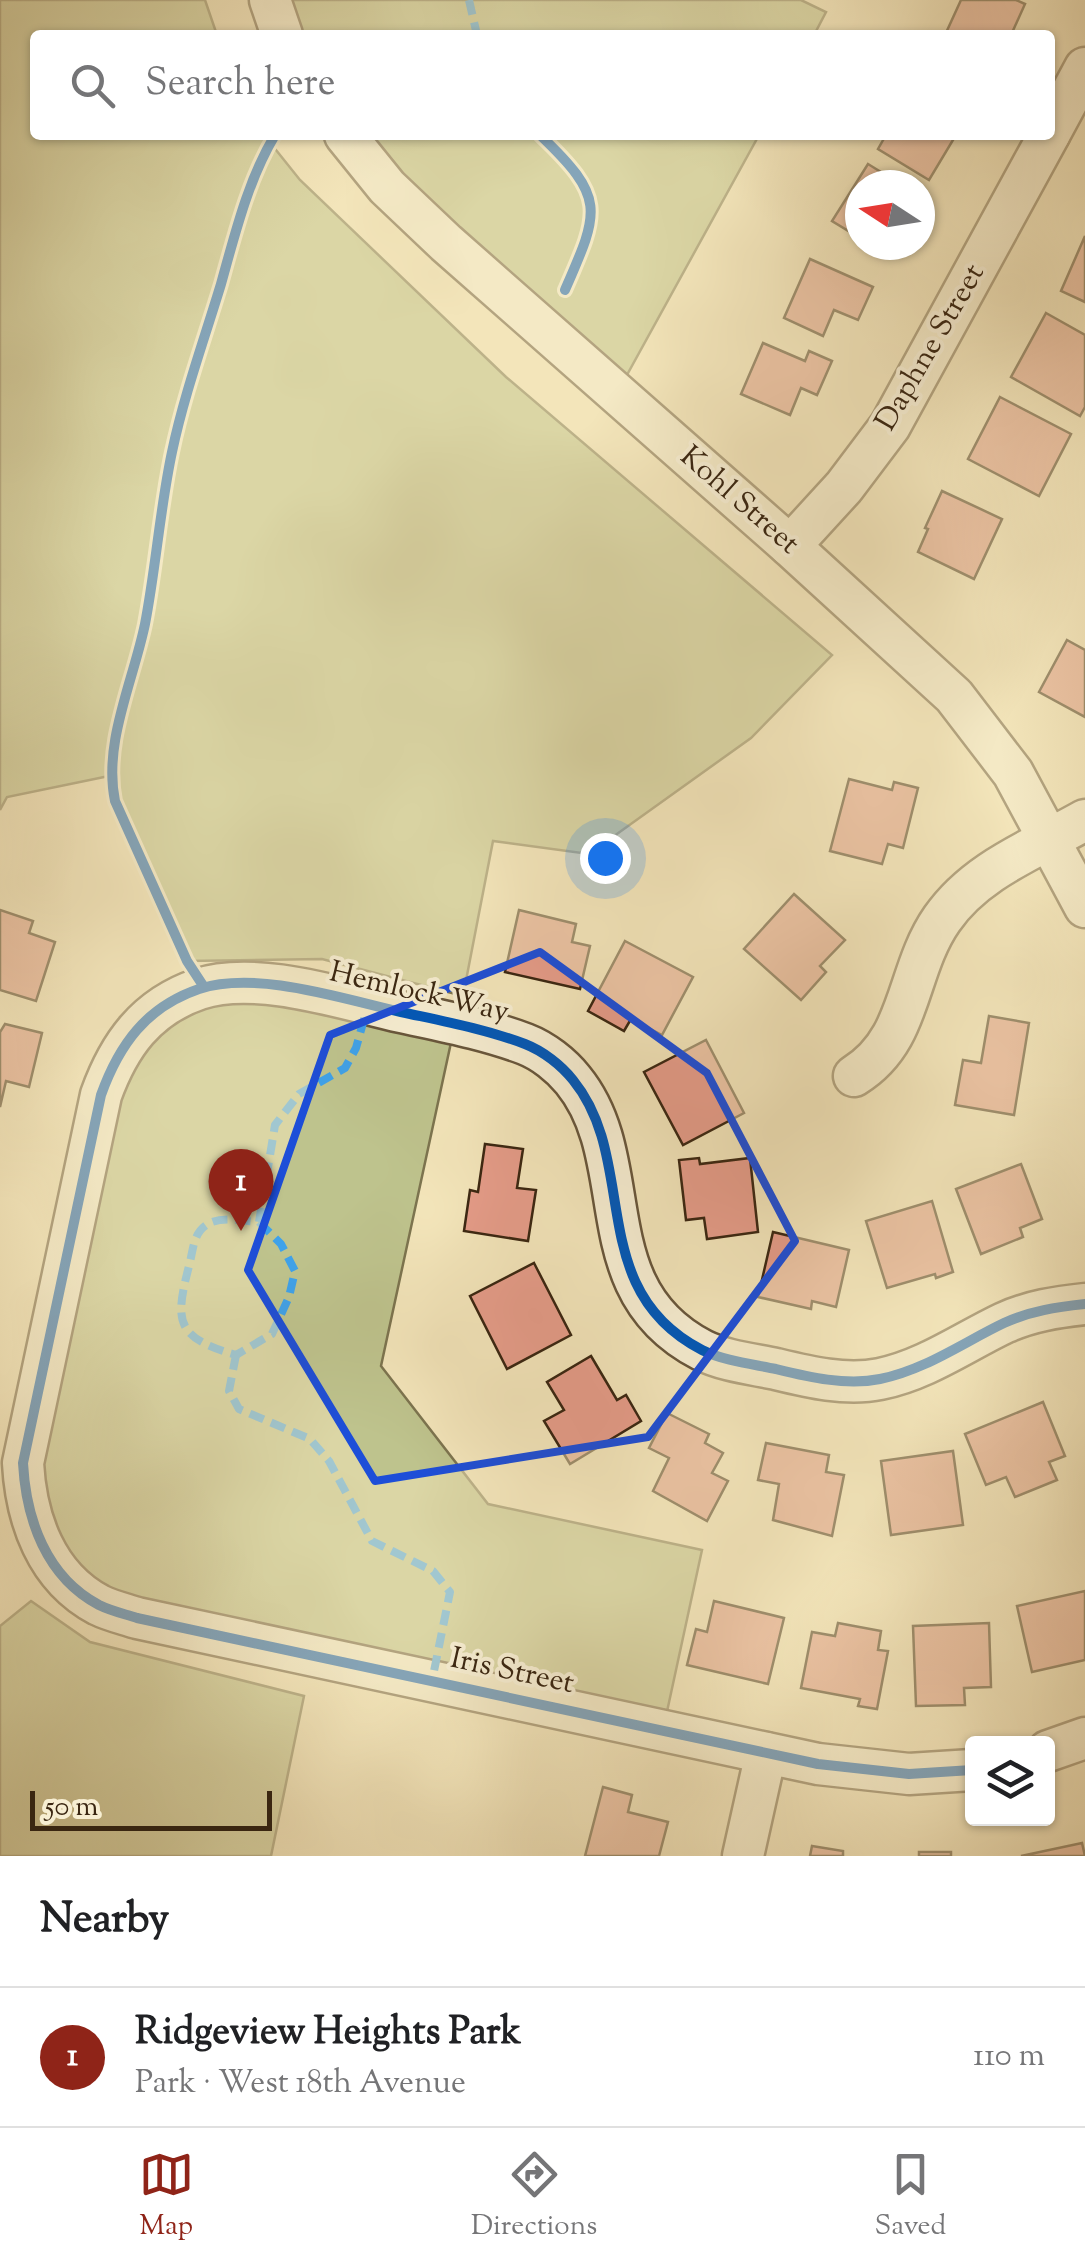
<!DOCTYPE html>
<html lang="en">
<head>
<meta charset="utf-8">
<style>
  :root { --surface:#fff; --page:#f2f2f2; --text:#202124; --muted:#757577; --line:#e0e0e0; --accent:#8f2418 }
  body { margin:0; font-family:"Sorts Mill Goudy",serif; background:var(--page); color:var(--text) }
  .controls { position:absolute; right:30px; bottom:30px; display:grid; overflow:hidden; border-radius:10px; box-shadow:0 2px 8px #0004 }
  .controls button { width:90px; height:90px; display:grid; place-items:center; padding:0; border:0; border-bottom:2px solid var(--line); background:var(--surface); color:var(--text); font:50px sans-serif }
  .compass { position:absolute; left:845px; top:170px; width:90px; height:90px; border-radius:50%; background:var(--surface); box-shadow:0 2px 8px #0004; rotate:282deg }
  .scale { position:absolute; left:30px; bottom:25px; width:242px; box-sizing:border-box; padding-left:10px; border:5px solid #3a2611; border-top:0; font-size:28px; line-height:35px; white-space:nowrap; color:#3a2611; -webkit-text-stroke:8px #f7eed2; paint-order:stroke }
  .you { position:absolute; left:605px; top:858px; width:35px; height:35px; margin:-25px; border:8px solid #fff; border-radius:50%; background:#1a73e8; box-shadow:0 0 0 15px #1a73e833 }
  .badge { display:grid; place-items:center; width:65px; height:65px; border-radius:50%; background:var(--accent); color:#fff; font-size:32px; font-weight:700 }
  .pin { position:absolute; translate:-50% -82px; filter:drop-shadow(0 2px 5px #0008) }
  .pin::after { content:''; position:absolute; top:52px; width:35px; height:30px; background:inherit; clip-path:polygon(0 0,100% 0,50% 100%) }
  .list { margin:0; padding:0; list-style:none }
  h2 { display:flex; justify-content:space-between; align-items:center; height:130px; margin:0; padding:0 40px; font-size:42px }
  h2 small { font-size:32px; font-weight:400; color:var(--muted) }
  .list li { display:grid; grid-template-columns:65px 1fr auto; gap:30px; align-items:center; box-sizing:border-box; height:140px; padding:0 40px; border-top:2px solid var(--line) }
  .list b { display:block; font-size:38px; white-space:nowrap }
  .list p { margin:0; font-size:32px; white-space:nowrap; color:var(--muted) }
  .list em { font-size:32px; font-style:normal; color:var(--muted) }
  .icon { flex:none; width:55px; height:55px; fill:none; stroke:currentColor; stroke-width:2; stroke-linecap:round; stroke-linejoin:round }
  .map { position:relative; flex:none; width:1085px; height:1856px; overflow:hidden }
  .search { position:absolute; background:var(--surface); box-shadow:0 2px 8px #0004; left:30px; right:30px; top:30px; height:110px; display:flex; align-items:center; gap:25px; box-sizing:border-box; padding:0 35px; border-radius:10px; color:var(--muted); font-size:38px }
  .sheet { height:270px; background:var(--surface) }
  nav { display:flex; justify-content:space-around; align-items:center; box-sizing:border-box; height:140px; border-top:2px solid var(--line); background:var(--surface); font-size:28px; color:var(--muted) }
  nav a { display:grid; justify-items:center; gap:5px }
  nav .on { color:var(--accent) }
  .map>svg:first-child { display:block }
  .green { fill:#bec38d; stroke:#7c744f; stroke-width:2.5 }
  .building { fill:#e59c89; stroke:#3a2611; stroke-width:2.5 }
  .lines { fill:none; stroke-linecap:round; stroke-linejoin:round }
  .minor-casing { stroke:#68563b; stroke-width:45 }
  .minor { stroke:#f7eed2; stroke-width:40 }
  .quiet { stroke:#3fa2ea; stroke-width:8; stroke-dasharray:15 8; stroke-linecap:butt }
  .cycleway-casing { stroke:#f7eed2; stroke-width:16 }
  .cycleway { stroke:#0057b8; stroke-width:10 }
  .marked { fill:none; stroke:#1d4ed8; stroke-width:8; stroke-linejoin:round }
  .labels { text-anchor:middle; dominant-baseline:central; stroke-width:8; stroke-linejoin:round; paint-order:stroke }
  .street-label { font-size:30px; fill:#3a2611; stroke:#f7eed2 }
</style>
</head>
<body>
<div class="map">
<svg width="1085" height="1856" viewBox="0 0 1085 1856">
  <rect width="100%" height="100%" fill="#f3e5ba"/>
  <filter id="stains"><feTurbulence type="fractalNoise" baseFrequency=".002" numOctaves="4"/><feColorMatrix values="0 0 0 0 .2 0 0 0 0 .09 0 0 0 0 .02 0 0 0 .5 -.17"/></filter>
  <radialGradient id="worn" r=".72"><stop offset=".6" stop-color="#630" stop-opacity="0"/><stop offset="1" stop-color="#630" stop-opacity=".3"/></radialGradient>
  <g class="green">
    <path d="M0 0H205L217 35H35V135H264L300 180 506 377 832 655 751 738 589 854 493 841 463 996 322 959 187 961 115 801 109 776 7 797 0 810Z"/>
    <path d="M270 0H801L826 12 814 35H282Z"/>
    <path d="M345 135H759L617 393Z"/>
    <path d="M190 992 455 1024 381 1366 488 1504 702 1550 663 1730 70 1583 25 1494 101 1095Z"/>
    <path d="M31 1601 90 1642 304 1696 271 1856H0V1626Z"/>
  </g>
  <g class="building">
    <path d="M961 0H1016L1025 4 1011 35H945Z"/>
    <path d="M886 135H956L929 180 878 149Z"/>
    <path d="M868 164 902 185H860V238L832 221Z"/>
    <path d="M1085 236V302L1061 291Z"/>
    <path d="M810 259 873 287 858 320 834 310 823 336 784 318Z"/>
    <path d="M1046 313 1085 335V407L1080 416 1011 377Z"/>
    <path d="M763 343 805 361 809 351 832 361 817 395 801 388 790 415 741 394Z"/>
    <path d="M1000 397 1071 434 1039 496 968 459Z"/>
    <path d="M942 491 1002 519 974 579 918 552 928 529 925 528Z"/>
    <path d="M1067 640 1085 650V717L1039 692Z"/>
    <path d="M849 779 892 790 894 782 918 788 903 848 888 844 882 864 830 851Z"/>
    <path d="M794 894 845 940 820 966 826 972 801 1000 744 949Z"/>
    <path d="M0 910 33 921 29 933 55 942 36 1001 0 990Z"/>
    <path d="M519 910 576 924 572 942 590 946 580 989 505 972Z"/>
    <path d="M625 941 693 977 662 1035 631 1019 624 1031 588 1011Z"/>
    <path d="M989 1016 1029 1023 1014 1115 955 1105 963 1060 981 1063Z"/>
    <path d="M5 1024 42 1033 29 1087 6 1081 0 1107V1032Z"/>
    <path d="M706 1040 744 1113 683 1145 644 1072Z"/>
    <path d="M485 1144 523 1149 517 1188 536 1190 528 1241 464 1231 470 1190 478 1192Z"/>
    <path d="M699 1158 700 1164 750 1158 758 1232 707 1239 704 1218 686 1220 679 1160Z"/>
    <path d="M1021 1164 1042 1219 1020 1228 1023 1237 981 1254 956 1189Z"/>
    <path d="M932 1201 953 1272 936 1278 935 1274 887 1288 866 1221Z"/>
    <path d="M773 1232 849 1250 836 1307 812 1301 811 1309 758 1297Z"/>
    <path d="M534 1263 571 1335 507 1369 470 1296Z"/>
    <path d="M591 1356 617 1400 626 1395 641 1421 570 1464 544 1421 564 1410 547 1382Z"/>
    <path d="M1043 1402 1065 1456 1049 1462 1057 1480 1015 1497 1006 1477 986 1485 965 1434Z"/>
    <path d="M667 1413 709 1434 705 1443 723 1453 712 1473 728 1481 707 1521 653 1491 669 1458 649 1448Z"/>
    <path d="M766 1443 829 1455 826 1472 844 1475 832 1536 773 1520 779 1484 758 1480Z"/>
    <path d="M953 1451 963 1525 891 1535 881 1461Z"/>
    <path d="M1085 1591V1660L1032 1672 1017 1606Z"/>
    <path d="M714 1601 784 1618 768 1684 687 1665 696 1629 707 1632Z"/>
    <path d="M838 1623 881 1631 878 1650 888 1651 877 1709 858 1706 860 1699 801 1688 812 1632 835 1636Z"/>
    <path d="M989 1623 991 1687 964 1688 965 1705 916 1706 913 1626Z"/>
    <path d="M603 1787 632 1795 628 1812 668 1822 659 1856H585Z"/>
    <path d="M1082 1843 1085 1856H1021Z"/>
    <path d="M812 1846 843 1851V1856H810Z"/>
    <rect x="919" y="1852" width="32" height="4"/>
  </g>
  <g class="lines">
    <g class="minor-casing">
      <g id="minor">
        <path d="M270 0 282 35"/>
        <path d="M1050 133 1085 68"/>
        <path d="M345 135 387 187 446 243 790 546 954 696 1013 773 1085 907"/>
        <path d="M790 546 844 487 890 426 1049 135"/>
        <path d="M854 1076C913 1040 905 972 942 919 976 870 1034 849 1085 820"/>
        <path d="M1048 1751 1085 1738"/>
        <path d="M972 1770 909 1774 818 1764 137 1618C125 1614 111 1611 99 1605 46 1577 26 1519 23 1463L101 1095C119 1045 146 1007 199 989 257 970 343 999 401 1012 442 1021 485 1029 525 1044 543 1051 561 1065 573 1080 640 1162 584 1289 702 1350 724 1361 752 1364 776 1369 809 1377 846 1386 880 1379 925 1370 964 1342 1004 1323 1030 1311 1057 1307 1085 1304"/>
        <path d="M743 1856 766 1753"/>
      </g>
    </g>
    <use href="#minor" class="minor"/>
    <g class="quiet">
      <path d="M469 0 477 35"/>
      <path d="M259 1222 281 1244 295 1271 289 1297 272 1334 236 1355C173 1337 175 1320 190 1262 193 1249 194 1234 205 1226 219 1215 243 1221 259 1222L275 1125 299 1094 345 1068 356 1048 368 1005"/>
      <path d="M236 1355 229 1391 239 1409 310 1439 329 1461 372 1541 433 1571 450 1592 432 1681"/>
    </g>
    <g class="cycleway-casing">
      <g id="cycleway">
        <path d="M540 135C606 198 600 210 565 290"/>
        <path d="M204 987 187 961 115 801C103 743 133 682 145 624 156 567 160 508 172 452 184 395 204 340 221 284 235 234 248 180 275 135"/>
        <path d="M972 1770 909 1774 818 1764 137 1618C125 1614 111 1611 99 1605 46 1577 26 1519 23 1463L101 1095C119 1045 146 1007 199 989 257 970 343 999 401 1012 442 1021 485 1029 525 1044 543 1051 561 1065 573 1080 640 1162 584 1289 702 1350 724 1361 752 1364 776 1369 809 1377 846 1386 880 1379 925 1370 964 1342 1004 1323 1030 1311 1057 1307 1085 1304"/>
      </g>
    </g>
    <use href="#cycleway" class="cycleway"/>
  </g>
  <path d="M0 0H1085V1856H0ZM540 952 707 1073 795 1241 648 1437 375 1481 248 1270 330 1035Z" fill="#f3e5ba" fill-opacity=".55" fill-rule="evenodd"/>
  <path class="marked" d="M540 952 707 1073 795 1241 648 1437 375 1481 248 1270 330 1035Z"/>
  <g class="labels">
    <g class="street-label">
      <text transform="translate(931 348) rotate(-60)">Daphne Street</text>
      <text transform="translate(739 501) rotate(41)">Kohl Street</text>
      <text transform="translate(419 993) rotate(13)">Hemlock Way</text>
      <text transform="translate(512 1672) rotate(12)">Iris Street</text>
    </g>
  </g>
  <rect width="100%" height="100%" filter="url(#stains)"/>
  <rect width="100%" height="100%" fill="url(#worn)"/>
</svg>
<div class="controls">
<button><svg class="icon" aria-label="layers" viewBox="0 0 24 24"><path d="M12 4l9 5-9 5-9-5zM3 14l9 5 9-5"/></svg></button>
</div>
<svg class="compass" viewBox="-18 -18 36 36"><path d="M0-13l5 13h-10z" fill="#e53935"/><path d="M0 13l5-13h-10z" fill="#757577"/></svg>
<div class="scale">50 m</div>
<div class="you"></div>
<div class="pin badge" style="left:241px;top:1231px">1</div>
<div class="search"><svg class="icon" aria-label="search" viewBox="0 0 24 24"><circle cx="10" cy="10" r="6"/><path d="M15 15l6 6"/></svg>Search here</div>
</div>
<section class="sheet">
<h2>Nearby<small></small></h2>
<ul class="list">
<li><span class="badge">1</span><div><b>Ridgeview Heights Park</b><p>Park · West 18th Avenue</p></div><em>110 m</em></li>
</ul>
</section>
<nav>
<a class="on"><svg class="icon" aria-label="map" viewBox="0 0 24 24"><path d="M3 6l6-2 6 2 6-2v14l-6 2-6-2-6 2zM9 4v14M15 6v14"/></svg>Map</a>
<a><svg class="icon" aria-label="directions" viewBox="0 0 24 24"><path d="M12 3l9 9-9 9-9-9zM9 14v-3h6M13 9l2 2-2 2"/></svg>Directions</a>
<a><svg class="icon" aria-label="saved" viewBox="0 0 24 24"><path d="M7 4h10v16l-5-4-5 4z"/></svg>Saved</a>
</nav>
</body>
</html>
